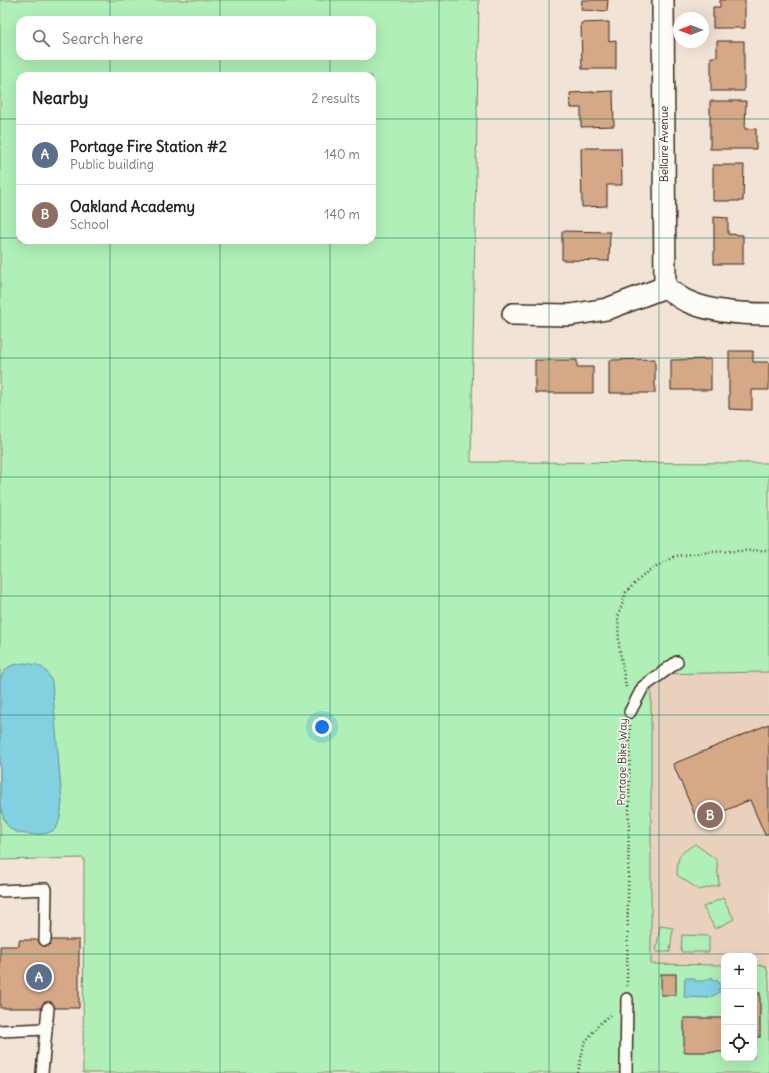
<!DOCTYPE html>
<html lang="en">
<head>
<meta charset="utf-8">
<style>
  :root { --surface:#fff; --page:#f2f2f2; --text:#222; --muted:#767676; --line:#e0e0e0; --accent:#c8321e }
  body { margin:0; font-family:Delius,sans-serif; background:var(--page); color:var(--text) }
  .controls { position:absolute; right:12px; bottom:12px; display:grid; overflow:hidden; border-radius:8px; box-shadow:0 4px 16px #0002 }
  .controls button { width:36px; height:36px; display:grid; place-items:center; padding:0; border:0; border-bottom:1px solid var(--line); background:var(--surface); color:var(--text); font:20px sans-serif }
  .compass { position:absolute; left:673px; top:12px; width:36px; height:36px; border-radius:50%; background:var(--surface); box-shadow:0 4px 16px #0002; rotate:270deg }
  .you { position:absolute; left:322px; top:727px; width:14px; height:14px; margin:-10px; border:3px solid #fff; border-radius:50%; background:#1a73e8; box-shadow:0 0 0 6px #1a73e833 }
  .badge { display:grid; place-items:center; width:26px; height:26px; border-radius:50%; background:var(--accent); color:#fff; font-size:13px; font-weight:700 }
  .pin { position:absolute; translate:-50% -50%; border:2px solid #fff; box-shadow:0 1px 4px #0006 }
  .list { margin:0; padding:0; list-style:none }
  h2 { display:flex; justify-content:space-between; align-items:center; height:52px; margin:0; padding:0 16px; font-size:17px }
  h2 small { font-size:13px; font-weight:400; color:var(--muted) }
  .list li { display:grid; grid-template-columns:26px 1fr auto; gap:12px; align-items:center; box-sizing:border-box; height:60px; padding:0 16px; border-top:1px solid var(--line) }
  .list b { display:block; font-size:15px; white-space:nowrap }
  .list p { margin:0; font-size:13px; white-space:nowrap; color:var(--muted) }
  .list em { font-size:13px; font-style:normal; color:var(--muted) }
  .icon { flex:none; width:22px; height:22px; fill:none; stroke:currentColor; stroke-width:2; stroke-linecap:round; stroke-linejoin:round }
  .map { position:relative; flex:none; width:769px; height:1073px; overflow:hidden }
  .search { position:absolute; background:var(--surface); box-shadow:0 4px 16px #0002; left:16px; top:16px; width:360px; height:44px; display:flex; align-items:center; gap:10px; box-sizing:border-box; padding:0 14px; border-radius:12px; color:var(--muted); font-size:15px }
  .panel { position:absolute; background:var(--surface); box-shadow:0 4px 16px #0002; left:16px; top:72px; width:360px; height:172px; border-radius:12px }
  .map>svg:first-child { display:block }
  .built { fill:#e9d1be }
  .green { fill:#b0efb7; stroke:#768c6a; fill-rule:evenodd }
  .water { fill:#83d0e1; stroke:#668e93 }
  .building { fill:#d5a887; stroke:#3b2a1e }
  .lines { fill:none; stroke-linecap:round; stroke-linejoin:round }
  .service-casing { stroke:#3b2a1e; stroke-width:14 }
  .minor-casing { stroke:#3b2a1e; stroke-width:24 }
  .path { stroke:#3b2a1e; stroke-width:2.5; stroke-dasharray:1 3; stroke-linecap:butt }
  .service { stroke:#fdfcf7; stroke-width:11 }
  .minor { stroke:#fdfcf7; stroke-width:21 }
  .grid { fill:none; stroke:#0f766e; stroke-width:1; stroke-opacity:0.55 }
  .labels { text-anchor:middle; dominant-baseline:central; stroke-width:3; stroke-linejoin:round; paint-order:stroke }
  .street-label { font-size:11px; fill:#3b2a1e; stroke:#fdfcf7 }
</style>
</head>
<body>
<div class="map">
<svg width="769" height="1073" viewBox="0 0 769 1073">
  <rect width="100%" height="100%" fill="#f1e3d5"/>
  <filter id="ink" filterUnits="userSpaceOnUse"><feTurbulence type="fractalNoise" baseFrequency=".025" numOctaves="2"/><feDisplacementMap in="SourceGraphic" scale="8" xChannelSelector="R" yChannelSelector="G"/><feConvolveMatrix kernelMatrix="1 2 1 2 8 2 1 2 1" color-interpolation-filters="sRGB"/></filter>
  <g filter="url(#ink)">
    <path class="built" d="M769 672V979L766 966 754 965V956H724V965L651 964V673Z"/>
    <g class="green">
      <path d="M0 0H479L471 462 769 463V672L651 674V964L724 965V1058H754V965L766 966 769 979V1073H83L84 858 0 860ZM20 20H372V56H20ZM20 76H372V240H20Z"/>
      <path d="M695 844 717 860 719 885 699 890 677 875C678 855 678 855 695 844Z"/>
      <path d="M723 898 734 919 715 929 703 907Z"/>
      <path d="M660 926 673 928 670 952H656Z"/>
      <path d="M682 935 709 936V952H681Z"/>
    </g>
    <g class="water">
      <path d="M24 663C41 665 45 666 52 682L62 802C61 810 61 822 55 829 46 837 18 836 10 828 3 822 2 813 0 805V680C5 666 11 665 24 663Z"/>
      <path d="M712 977 714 981 717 979 721 987 718 989 720 992 709 998 684 997 685 978H694L695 981H704Z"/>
    </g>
    <g class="building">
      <path d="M582 0H608L607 11 581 10Z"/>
      <path d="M720 0H745V28H713V7H720Z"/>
      <path d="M609 22V41L616 40V69H582L581 23Z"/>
      <path d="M717 41H744V91H711V57H717Z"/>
      <path d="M613 91 614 126 581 127V108H571L570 93Z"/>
      <path d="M710 101H746L745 129H756V149H710Z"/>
      <path d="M581 148H621L622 185H607V206L582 207Z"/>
      <path d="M713 165H744L743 201H713Z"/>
      <path d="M714 217 728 218V234L743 235V264H714Z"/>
      <path d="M562 231 610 232 609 261 562 260Z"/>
      <path d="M729 351H753V362H769V390H752V410L729 409Z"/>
      <path d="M655 359V393H609V360Z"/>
      <path d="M711 359V390H671V360Z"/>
      <path d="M535 360H577V367H593V393H535Z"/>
      <path d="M769 724V833L765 835 750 800 698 822 673 764Z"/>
      <path d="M19 940H79V1008H0V946H19Z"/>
      <rect x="661" y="974" width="15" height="21"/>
      <rect x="754" y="993" width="6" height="44"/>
      <rect x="684" y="1018" width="40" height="34"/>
    </g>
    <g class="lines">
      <g class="service-casing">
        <g id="service">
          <path d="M630 712 643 687 677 662"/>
          <path d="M0 891 46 889 45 940"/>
          <path d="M0 1031 46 1029"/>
          <path d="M42 1073 48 1008"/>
          <path d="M626 1073 627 999"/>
        </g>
      </g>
      <g class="minor-casing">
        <g id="minor">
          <path d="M663 0 665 287"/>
          <path d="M513 314 570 315 607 309 665 287C673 292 680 299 689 302 711 312 745 314 769 314"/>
        </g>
      </g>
      <g class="path">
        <path d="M626 687 619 646 618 617 626 592 647 572 676 556 709 552 769 550"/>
        <path d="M627 986 630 725"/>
        <path d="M578 1073 584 1044 598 1025 612 1013"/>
      </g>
      <use href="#service" class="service"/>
      <use href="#minor" class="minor"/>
    </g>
  </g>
  <path class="grid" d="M110 0V20M220 0V20M330 0V20M439 0V1073M549 0V1073M659 0V1073M110 56V76M220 56V76M330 56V76M0 119H20M372 119H769M0 238H20M372 238H769M110 240V1073M220 240V1073M330 240V1073M0 358H769M0 477H769M0 596H769M0 715H769M0 835H769M0 954H769"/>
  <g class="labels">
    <g class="street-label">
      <text transform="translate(664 144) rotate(-90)">Bellaire Avenue</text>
      <text transform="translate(622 762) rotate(-89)">Portage Bike Way</text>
    </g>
  </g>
</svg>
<div class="controls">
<button>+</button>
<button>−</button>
<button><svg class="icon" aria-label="locate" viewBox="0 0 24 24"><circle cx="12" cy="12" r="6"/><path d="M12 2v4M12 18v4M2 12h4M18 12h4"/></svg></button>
</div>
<svg class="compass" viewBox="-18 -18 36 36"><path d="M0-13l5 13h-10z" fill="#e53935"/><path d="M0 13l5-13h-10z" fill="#767676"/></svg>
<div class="you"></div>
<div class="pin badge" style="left:39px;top:977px;background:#5c6f8a">A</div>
<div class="pin badge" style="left:710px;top:815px;background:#8d6e63">B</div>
<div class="search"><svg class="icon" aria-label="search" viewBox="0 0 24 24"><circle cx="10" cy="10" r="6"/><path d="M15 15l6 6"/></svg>Search here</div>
<section class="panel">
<h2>Nearby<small>2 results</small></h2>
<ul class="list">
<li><span class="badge" style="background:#5c6f8a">A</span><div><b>Portage Fire Station #2</b><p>Public building</p></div><em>140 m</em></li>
<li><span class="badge" style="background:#8d6e63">B</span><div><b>Oakland Academy</b><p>School</p></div><em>140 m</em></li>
</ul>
</section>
</div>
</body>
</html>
